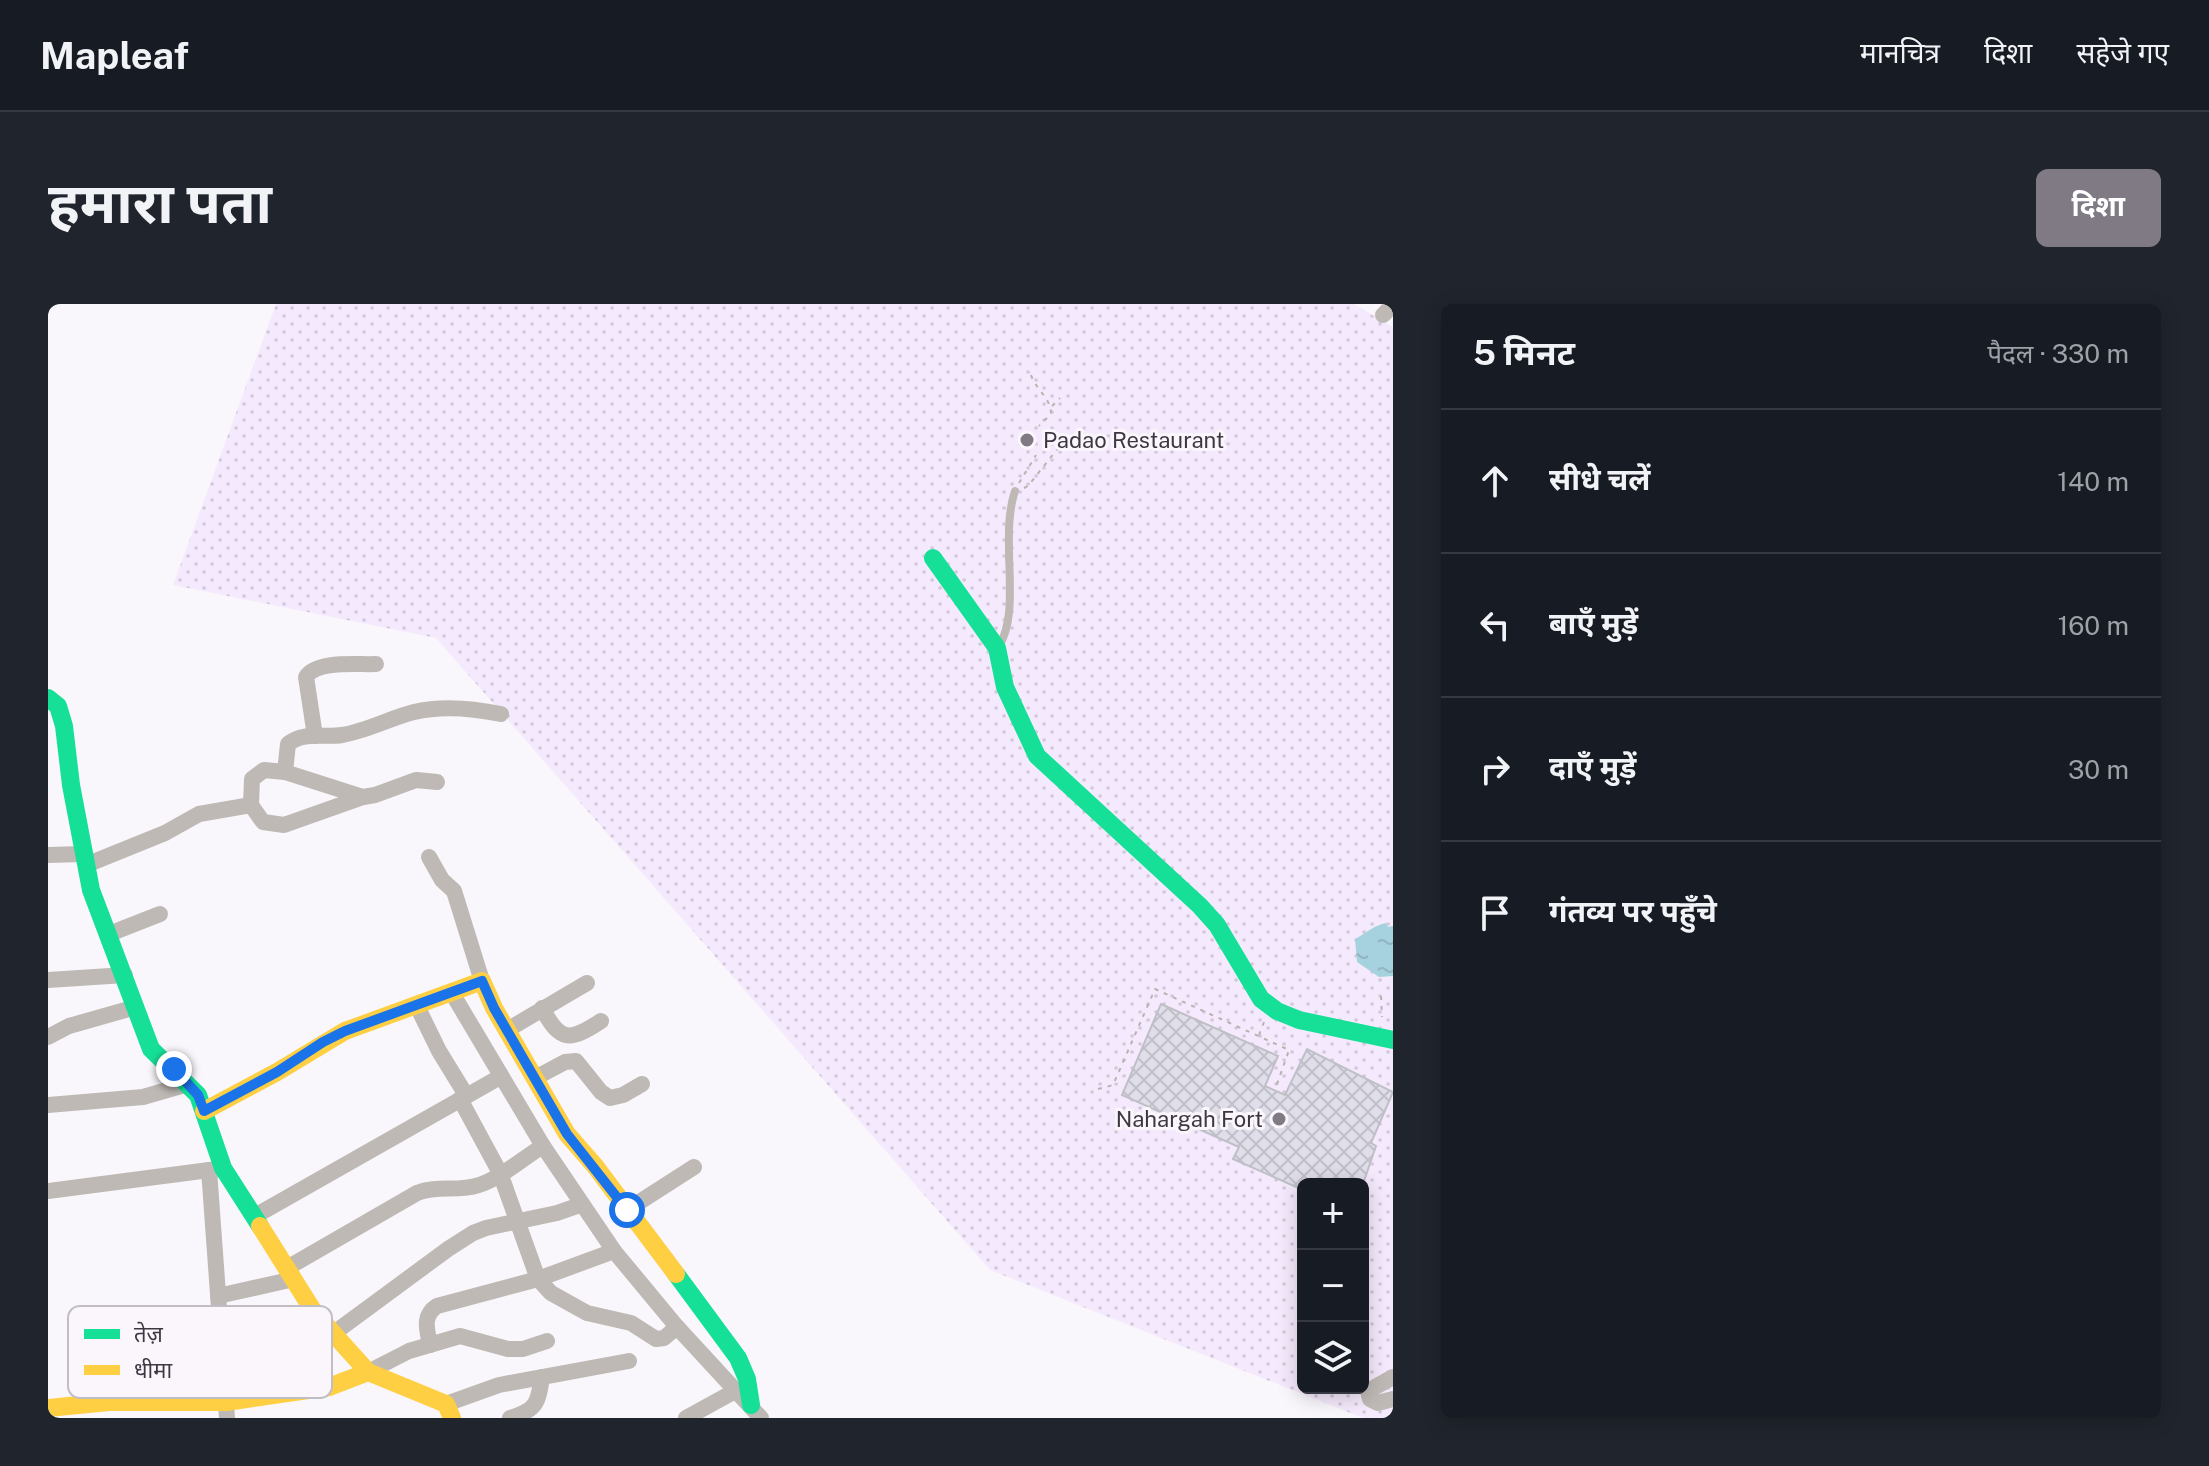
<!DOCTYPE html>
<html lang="hi">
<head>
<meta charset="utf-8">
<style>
  :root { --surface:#171b24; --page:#20242c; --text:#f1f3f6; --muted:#9ea1a6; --line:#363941; --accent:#7f7a83 }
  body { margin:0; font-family:"Public Sans","Noto Sans Devanagari",sans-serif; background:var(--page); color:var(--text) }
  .controls { position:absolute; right:24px; bottom:24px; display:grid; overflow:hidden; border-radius:12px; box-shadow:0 4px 20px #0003 }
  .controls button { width:72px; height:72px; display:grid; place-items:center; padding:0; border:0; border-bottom:2px solid var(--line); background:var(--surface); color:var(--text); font:40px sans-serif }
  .stop { position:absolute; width:24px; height:24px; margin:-18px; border:6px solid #1a73e8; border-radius:50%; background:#fff }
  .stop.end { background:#1a73e8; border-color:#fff; box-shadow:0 2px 8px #0008 }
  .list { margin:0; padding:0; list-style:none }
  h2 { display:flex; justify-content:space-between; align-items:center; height:104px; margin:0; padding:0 32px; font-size:34px }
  h2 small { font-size:26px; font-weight:400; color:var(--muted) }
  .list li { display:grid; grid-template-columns:52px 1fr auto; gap:24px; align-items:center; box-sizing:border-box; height:144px; padding:0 32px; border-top:2px solid var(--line) }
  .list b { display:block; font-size:30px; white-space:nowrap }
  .list em { font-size:26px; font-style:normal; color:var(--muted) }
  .icon { flex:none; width:44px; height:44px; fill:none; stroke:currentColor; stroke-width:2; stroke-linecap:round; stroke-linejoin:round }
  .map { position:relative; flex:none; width:1345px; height:1114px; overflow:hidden; border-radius:12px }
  header { display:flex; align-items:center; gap:48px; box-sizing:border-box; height:112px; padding:0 40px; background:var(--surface); border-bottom:2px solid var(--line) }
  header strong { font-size:38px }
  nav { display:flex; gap:44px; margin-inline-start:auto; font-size:28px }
  .intro { display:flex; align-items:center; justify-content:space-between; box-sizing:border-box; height:192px; padding:0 48px }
  h1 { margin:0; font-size:56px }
  .button { padding:20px 36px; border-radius:12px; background:var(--accent); color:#fff; font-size:28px; font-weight:700 }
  main { display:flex; gap:48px; padding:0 48px }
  aside { flex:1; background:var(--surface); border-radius:12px; box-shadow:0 4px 20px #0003 }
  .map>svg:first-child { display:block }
  .grass { fill:url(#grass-dots); fill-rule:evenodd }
  .water { fill:url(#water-ripples) }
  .building { fill:url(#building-cross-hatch); stroke:#c0bfc7; stroke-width:2 }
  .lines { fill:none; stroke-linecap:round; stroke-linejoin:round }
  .path { stroke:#b7b3b1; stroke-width:2; stroke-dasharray:4 6; stroke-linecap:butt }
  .lane { stroke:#beb9b5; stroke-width:8 }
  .street { stroke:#beb9b5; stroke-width:16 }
  .fast { stroke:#16e098; stroke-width:18 }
  .slow { stroke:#ffcf43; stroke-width:18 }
  .route { stroke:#1a73e8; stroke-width:10 }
  .poi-dot { fill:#7f7a83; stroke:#faf6fc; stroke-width:3 }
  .labels { text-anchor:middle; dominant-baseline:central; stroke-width:6; stroke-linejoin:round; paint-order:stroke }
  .poi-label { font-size:22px; fill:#3d3743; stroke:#faf6fc; text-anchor:start }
  .key { fill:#faf6fc; stroke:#c1bdc4; stroke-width:2 }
  .key-label { font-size:22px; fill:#3d3743 }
</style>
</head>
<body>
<header>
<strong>Mapleaf</strong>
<nav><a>मानचित्र</a><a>दिशा</a><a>सहेजे गए</a></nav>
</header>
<div class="intro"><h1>हमारा पता</h1><a class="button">दिशा</a></div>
<main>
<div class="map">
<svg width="1345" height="1114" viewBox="0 0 1345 1114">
  <defs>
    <pattern id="grass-dots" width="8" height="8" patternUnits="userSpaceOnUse" patternTransform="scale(2)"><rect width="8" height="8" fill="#f5eafd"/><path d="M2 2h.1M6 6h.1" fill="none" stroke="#d3c9da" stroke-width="1.8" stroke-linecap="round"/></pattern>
    <pattern id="water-ripples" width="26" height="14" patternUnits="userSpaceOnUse" patternTransform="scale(2)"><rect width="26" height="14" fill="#a6d1de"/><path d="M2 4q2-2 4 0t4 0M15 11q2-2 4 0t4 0" fill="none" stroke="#90b4c0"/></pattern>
    <pattern id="building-cross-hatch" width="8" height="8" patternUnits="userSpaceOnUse" patternTransform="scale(2)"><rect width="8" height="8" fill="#e0dee9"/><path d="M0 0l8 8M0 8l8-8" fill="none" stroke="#c1bfc9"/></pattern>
  </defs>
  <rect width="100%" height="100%" fill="#f9f7fb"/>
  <path class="grass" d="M228 0H1306L1345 23V1114H1315L942 966 388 334 125 281ZM1255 880H1315V1084H1255Z"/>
  <path class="water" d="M1338 619 1340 623 1345 622V672L1331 673 1309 658 1307 635C1318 629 1327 621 1338 619Z"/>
  <path class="building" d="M1113 700 1230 752 1217 782 1237 791 1259 745 1345 788 1323 839 1328 842 1315 880H1255V886L1185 855 1191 843 1074 791Z"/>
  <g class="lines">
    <g class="path">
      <path d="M983 71C988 86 1003 94 1003 110L991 122"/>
      <path d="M1004 102 1012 94"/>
      <path d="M971 179 988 151"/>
      <path d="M976 184 980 182 1015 138 1026 129"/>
      <path d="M1333 692 1334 713"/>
      <path d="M1211 731 1216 718"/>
      <path d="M1050 785 1065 781 1107 685 1241 746 1227 786"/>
    </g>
    <path class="lane" d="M951 342C974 306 951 233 967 187"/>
    <g class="street">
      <path d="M1335 11 1345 1"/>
      <path d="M267 432 258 373C269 356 309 361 328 360"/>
      <path d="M237 468 240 440C256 427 275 434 294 431 319 427 342 414 366 408 395 401 424 404 453 410"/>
      <path d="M203 501 204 475 216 466 237 468 315 493 327 491 368 476 389 478"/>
      <path d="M0 551 35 550"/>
      <path d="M381 553 394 576 406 587 434 677"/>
      <path d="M38 561 117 529 151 510 203 501 215 518 236 521 315 493"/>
      <path d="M61 630 112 610"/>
      <path d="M0 676 77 671"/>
      <path d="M404 689 495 842 566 947 629 1023 713 1114"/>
      <path d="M369 702 391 747 418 791"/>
      <path d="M494 704C512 738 521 738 553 717"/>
      <path d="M459 726 539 679"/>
      <path d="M0 733 21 722 88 703"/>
      <path d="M487 774 517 758 528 757 553 788 562 794 575 791 594 780"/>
      <path d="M412 795 452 869 490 975 503 989 539 1009 583 1019 608 1035 616 1034 629 1023"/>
      <path d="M0 801 95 793 140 780"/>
      <path d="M161 866 179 1114"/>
      <path d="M0 887 169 865"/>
      <path d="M579 906 646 863"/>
      <path d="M207 912 452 773"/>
      <path d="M239 964 369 889C389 881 411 888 431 881 453 874 475 854 495 842"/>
      <path d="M170 992 246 975"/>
      <path d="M286 1029 400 945 425 929 438 924 509 909 532 901"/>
      <path d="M89 1038 129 1036 172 1023"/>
      <path d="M382 1041C379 1025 374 1012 389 1002L490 975 566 947"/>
      <path d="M320 1068 361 1047 412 1032 460 1045H475L499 1037"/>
      <path d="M1345 1073 1320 1087 1322 1095 1330 1099 1345 1095"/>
      <path d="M398 1100 451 1081 581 1057"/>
      <path d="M462 1114C489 1106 490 1099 494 1073"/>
      <path d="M638 1114 689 1086"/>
    </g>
    <g class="fast">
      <path d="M885 254 949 344 957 383 989 452 1152 602 1169 621 1213 695 1229 707 1251 716 1345 736"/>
      <path d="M0 394 10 402 16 422 23 481 43 586 103 745 150 791 175 864 212 922"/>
      <path d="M628 970 690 1054 699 1075 703 1101"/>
    </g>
    <g class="slow">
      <path d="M156 807 229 768 297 727 434 677 446 704 519 830 547 862 628 970"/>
      <path d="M212 922 266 1008 320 1068 398 1100 404 1114"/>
      <path d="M0 1104 61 1098H178L281 1083 320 1068"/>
    </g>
  </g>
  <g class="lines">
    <path class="route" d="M126 765 150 791 156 807 229 768 275 738 297 727 434 677 446 704 519 830 579 906"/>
  </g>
  <g class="poi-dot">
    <circle cx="979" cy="136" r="8"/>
    <circle cx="1231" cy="815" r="8"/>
  </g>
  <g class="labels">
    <g class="poi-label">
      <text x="995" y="136">Padao Restaurant</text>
      <text x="1215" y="815" text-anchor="end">Nahargah Fort</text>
    </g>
  </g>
  <rect x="20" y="1002" width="264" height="92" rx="12" class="key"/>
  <rect x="36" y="1025" width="36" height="10" fill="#16e098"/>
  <rect x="36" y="1061" width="36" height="10" fill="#ffcf43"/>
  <g class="key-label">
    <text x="86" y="1038">तेज़</text>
    <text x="86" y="1074">धीमा</text>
  </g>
</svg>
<div class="controls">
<button>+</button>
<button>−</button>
<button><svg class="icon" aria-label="layers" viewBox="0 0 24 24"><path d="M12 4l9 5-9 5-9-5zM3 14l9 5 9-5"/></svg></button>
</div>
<div class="stop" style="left:579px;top:906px"></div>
<div class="stop end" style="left:126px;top:765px"></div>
</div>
<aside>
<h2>5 मिनट<small>पैदल · 330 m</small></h2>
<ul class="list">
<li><svg class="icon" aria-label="ahead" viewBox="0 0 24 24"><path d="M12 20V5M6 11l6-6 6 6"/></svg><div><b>सीधे चलें</b></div><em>140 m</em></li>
<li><svg class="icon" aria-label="left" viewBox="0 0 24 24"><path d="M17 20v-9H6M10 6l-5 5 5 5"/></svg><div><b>बाएँ मुड़ें</b></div><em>160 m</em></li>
<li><svg class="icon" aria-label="right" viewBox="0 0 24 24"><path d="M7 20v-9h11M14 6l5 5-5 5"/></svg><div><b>दाएँ मुड़ें</b></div><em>30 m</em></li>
<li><svg class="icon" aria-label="arrive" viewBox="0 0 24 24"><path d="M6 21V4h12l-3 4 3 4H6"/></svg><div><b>गंतव्य पर पहुँचे</b></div></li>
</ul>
</aside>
</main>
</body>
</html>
